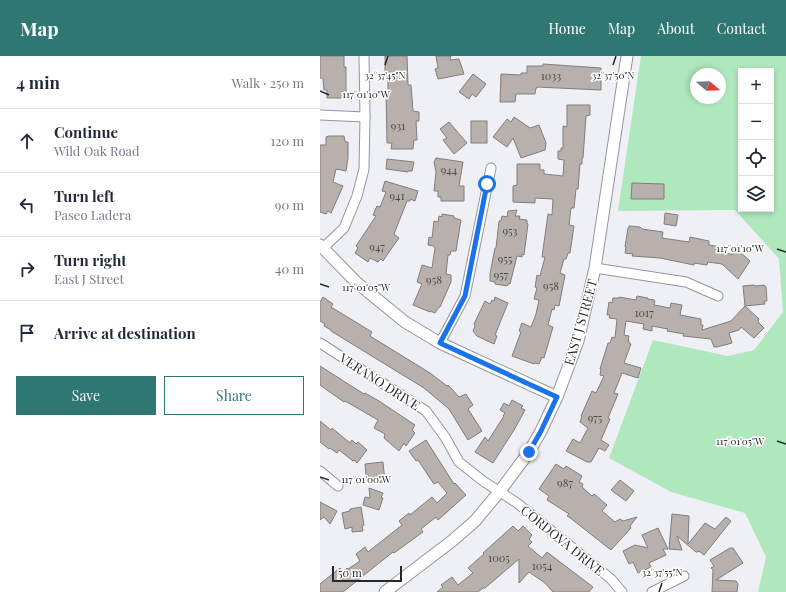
<!DOCTYPE html>
<html lang="en">
<head>
<meta charset="utf-8">
<style>
  :root { --surface:#fff; --page:#f6f6f7; --text:#1f2937; --muted:#747a83; --line:#e0e1e3; --accent:#2e7773 }
  body { margin:0; font-family:"Playfair Display",serif; background:var(--page); color:var(--text) }
  .controls { position:absolute; right:12px; top:12px; display:grid; overflow:hidden; border-radius:0px; box-shadow:0 2px 6px #0003 }
  .controls button { width:36px; height:36px; display:grid; place-items:center; padding:0; border:0; border-bottom:1px solid var(--line); background:var(--surface); color:var(--text); font:20px sans-serif }
  .compass { position:absolute; left:370px; top:12px; width:36px; height:36px; border-radius:50%; background:var(--surface); box-shadow:0 2px 6px #0003; rotate:109deg }
  .scale { position:absolute; left:12px; bottom:10px; width:70px; box-sizing:border-box; padding-left:4px; border:2px solid #28282b; border-top:0; font-size:11px; line-height:14px; white-space:nowrap; color:#28282b; -webkit-text-stroke:3px #fff; paint-order:stroke }
  .stop { position:absolute; width:12px; height:12px; margin:-9px; border:3px solid #1a73e8; border-radius:50%; background:#fff }
  .stop.end { background:#1a73e8; border-color:#fff; box-shadow:0 1px 4px #0008 }
  .list { margin:0; padding:0; list-style:none }
  h2 { display:flex; justify-content:space-between; align-items:center; height:52px; margin:0; padding:0 16px; font-size:17px }
  h2 small { font-size:13px; font-weight:400; color:var(--muted) }
  .list li { display:grid; grid-template-columns:26px 1fr auto; gap:12px; align-items:center; box-sizing:border-box; height:64px; padding:0 16px; border-top:1px solid var(--line) }
  .list b { display:block; font-size:15px; white-space:nowrap }
  .list p { margin:0; font-size:13px; white-space:nowrap; color:var(--muted) }
  .list em { font-size:13px; font-style:normal; color:var(--muted) }
  .actions { display:flex; gap:8px; padding:12px 16px }
  .actions a { flex:1; padding:9px 0; border:1px solid var(--accent); border-radius:0px; text-align:center; font-size:14px; color:var(--accent) }
  .actions .main { background:var(--accent); color:#fff }
  .icon { flex:none; width:22px; height:22px; fill:none; stroke:currentColor; stroke-width:2; stroke-linecap:round; stroke-linejoin:round }
  .map { position:relative; flex:none; width:466px; height:536px; overflow:hidden }
  header { display:flex; align-items:center; gap:24px; box-sizing:border-box; height:56px; padding:0 20px; background:var(--accent); color:#fff }
  header strong { font-size:19px }
  nav { display:flex; gap:22px; margin-inline-start:auto; font-size:14px }
  main { display:flex }
  aside { flex:1; background:var(--surface) }
  .map>svg:first-child { display:block }
  .green { fill:#b0e8bd; fill-rule:evenodd }
  .building { fill:#b7b0ad; stroke:#837c7a }
  .lines { fill:none; stroke-linecap:round; stroke-linejoin:round }
  .minor-casing { stroke:#95969c; stroke-width:11 }
  .tertiary-casing { stroke:#95969c; stroke-width:13 }
  .minor { stroke:#fff; stroke-width:9 }
  .tertiary { stroke:#fff; stroke-width:11 }
  .route { stroke:#1a73e8; stroke-width:5 }
  .ticks { fill:none; stroke:#28282b; stroke-width:1.5 }
  .labels { text-anchor:middle; dominant-baseline:central; stroke-width:3; stroke-linejoin:round; paint-order:stroke }
  .number-label { font-size:11px; fill:#4c4a4c }
  .street-label { font-size:13px; fill:#28282b; stroke:#fff }
  .ticks-label { font-size:10px; text-anchor:middle; fill:#28282b; stroke:#fff; stroke-width:3; stroke-linejoin:round; paint-order:stroke }
</style>
</head>
<body>
<header>
<strong>Map</strong>
<nav><a>Home</a><a>Map</a><a>About</a><a>Contact</a></nav>
</header>
<main>
<aside>
<h2>4 min<small>Walk · 250 m</small></h2>
<ul class="list">
<li><svg class="icon" aria-label="ahead" viewBox="0 0 24 24"><path d="M12 20V5M6 11l6-6 6 6"/></svg><div><b>Continue</b><p>Wild Oak Road</p></div><em>120 m</em></li>
<li><svg class="icon" aria-label="left" viewBox="0 0 24 24"><path d="M17 20v-9H6M10 6l-5 5 5 5"/></svg><div><b>Turn left</b><p>Paseo Ladera</p></div><em>90 m</em></li>
<li><svg class="icon" aria-label="right" viewBox="0 0 24 24"><path d="M7 20v-9h11M14 6l5 5-5 5"/></svg><div><b>Turn right</b><p>East J Street</p></div><em>40 m</em></li>
<li><svg class="icon" aria-label="arrive" viewBox="0 0 24 24"><path d="M6 21V4h12l-3 4 3 4H6"/></svg><div><b>Arrive at destination</b></div></li>
</ul>
<div class="actions"><a class="main">Save</a><a>Share</a></div>
</aside>
<div class="map">
<svg width="466" height="536" viewBox="0 0 466 536">
  <rect width="100%" height="100%" fill="#eff0f6"/>
  <path class="green" d="M321 0H466V536H438L446 501 425 457 351 436 289 402 333 284 408 300 434 294 463 256 459 203 415 154 298 155ZM421 15H451V153H421ZM376 18H400V42H376Z"/>
  <g class="building">
    <path d="M0 0H24V11H26V36H24L23 42H7V34H4L3 22H0Z"/>
    <path d="M65 0H87L88 29H91L93 55 99 56V65H96L97 84H94L93 93H71L72 87H67L66 36H68V20H65Z"/>
    <path d="M116 0H131L130 4 139 3 144 18 118 23 115 13 118 12Z"/>
    <path d="M223 8 281 12V34L217 31V32H216L215 38H196L195 46H180L181 18 201 19V17H207V10H223Z"/>
    <path d="M153 18 166 28 156 41 152 38 149 43 139 36Z"/>
    <path d="M247 49H270V59L266 60 263 102H262V108H260L258 133H256L254 152H251L249 169 254 170 250 197H248L246 203H244L240 217 245 219 239 250 235 249 234 254 232 253 228 269 233 271 224 302 222 301 219 308 214 307V308L192 300 201 276 199 275 202 267 211 271 216 258 219 244 214 243 217 232 215 231 217 219 220 220 225 201H222L228 158 232 159 233 143 215 142V147L193 146V130L197 129V108H220V114H224V118L243 120 244 104 238 103V95H241V92H243V70L247 71Z"/>
    <path d="M194 61 210 72 219 69 226 87 225 94 201 102 193 82 187 91 173 81 187 63 191 66Z"/>
    <rect x="151" y="65" width="16" height="22"/>
    <path d="M129 66 147 87 134 98 123 84 127 82 120 73Z"/>
    <path d="M9 80H24L25 86H28V102L26 115 16 113 13 126 23 130 11 157 8 155 6 158 0 156V89H6V81Z"/>
    <path d="M116 102 143 106 139 130H144V145H121V141H118V135H114L116 116 114 106Z"/>
    <path d="M67 103 94 106 92 115H88V116L66 113Z"/>
    <path d="M65 125 98 135 95 145 90 143V145H87L74 178 79 182 69 196 63 205 61 203 58 206 50 202 48 206 35 197 38 192 36 190 56 160 53 159 57 150 60 151 66 136 62 135Z"/>
    <path d="M312 127 344 128V143H311Z"/>
    <path d="M197 154 195 160H200L199 163 207 164V167L208 168 204 199 202 198V201L197 200 190 228H188L187 230 175 228V226L170 225V218L175 192H176L179 165H181L182 160 187 161 188 155Z"/>
    <path d="M345 157 358 159 356 170 344 168Z"/>
    <path d="M122 158 134 160V162L141 164 136 195H131L130 199H128L126 218 131 219V226L120 251H119L115 257 110 255V256L93 249 102 228 97 226 102 209 112 212 115 192 114 190 108 189 109 181 112 182 114 165 118 166 119 160 122 161Z"/>
    <path d="M309 170 320 171 322 173 343 176 342 182 369 186 370 181 389 185V189L401 191 400 196 410 198 412 199 415 195 417 197 419 195 430 205 418 223 402 208 388 206 387 209 374 207V209L340 202 312 200 313 198 305 197 306 191H305L308 172H309Z"/>
    <path d="M434 229 436 230 444 229 446 231 447 245H444L445 248 425 250 423 230Z"/>
    <path d="M317 240 328 242V243L334 244 335 245 334 249 350 252 351 247 362 249 360 259 381 263V269H383L382 274 411 265 425 250 439 263 438 265 439 267 444 272 434 282 421 271 419 274 409 277 412 287 397 291H394L391 283 363 280 364 278 347 275 348 273 332 270V275L323 273 324 268 306 265 304 279 309 280 308 285H309V287L311 288 304 307 321 312 318 322 302 317 294 337 298 338 288 362 290 363 281 384 289 389 285 395 279 392 271 406H267L246 395 253 383 260 387 268 372 260 366 262 360H261L272 335 276 337 284 320 280 319 281 313H280L288 287H290L292 281 295 282 297 263 289 262 290 259H287L289 246 292 247 293 242H299V241L316 244Z"/>
    <path d="M3 241 13 248 11 251 52 276 50 280 110 317 127 330 128 329 139 341 146 338 153 349 148 353 162 375 148 384 129 353 104 332 11 275V274L4 270 5 268 0 265V246Z"/>
    <path d="M175 241 188 247 175 279 177 280 174 288 157 280 153 275 155 270 154 268 165 245 170 248 172 244 174 245Z"/>
    <path d="M0 310 44 338 45 337 59 345 95 369 92 374 95 377 86 390 84 387 79 395 64 382 65 378 54 372 58 364 25 345 24 346 0 329Z"/>
    <path d="M192 344 203 350 201 352 205 354 194 374 173 407 155 396 165 381 168 385 184 360H183L185 357 180 354 184 347 189 350Z"/>
    <path d="M0 365 11 374 12 372 30 387 32 384 36 388 38 386 47 394 37 407 34 404 33 405 19 394 17 397 10 392 9 393 0 386Z"/>
    <path d="M106 384 134 428 135 427 146 439 118 464 116 461 101 473 103 476 74 497 73 496 23 536H0V528L20 512 23 516 27 512 28 513 40 505 36 498 45 491 48 496 82 469 79 465 89 457 90 459 112 441 117 447 127 437 118 426 114 428 98 404 96 405 89 395Z"/>
    <path d="M63 406 65 426 48 427V419H46L45 408Z"/>
    <path d="M236 408 244 413 246 410 262 420 259 426 263 428 262 431 272 440 274 438 287 449 282 455 295 466 300 463 303 465 317 461 310 470 311 472 291 494 249 461 247 460 249 458 227 444 229 440 219 433Z"/>
    <path d="M300 424 314 435 306 445 291 434Z"/>
    <path d="M49 432 63 437 61 442H63L59 454 43 449 45 441 50 442Z"/>
    <path d="M0 446 17 455 10 468 4 461 0 464Z"/>
    <path d="M41 451 44 469 42 470 43 475 32 476V471L25 473 22 457 30 455V453Z"/>
    <path d="M352 458 369 460 368 488 385 467 395 473 406 461 411 465 384 499 379 495 378 496H376L357 480 362 494 349 493Z"/>
    <path d="M193 470 198 475 203 470 212 479 209 483 212 486 208 490 222 502 227 496 273 531 269 536H233L225 527 209 516 199 527V503L165 532H163L158 536H117L123 531 121 529 132 521 138 529 153 517 148 512 164 498 163 497Z"/>
    <path d="M338 472 348 493H343L346 499 329 507 331 511 318 517 313 506 309 508 303 495 315 489 328 492 322 479Z"/>
    <path d="M410 492H413L423 507 396 524 416 525 418 528 417 536H392L393 514 391 512 394 510 390 504Z"/>
  </g>
  <g class="lines">
    <g class="minor-casing">
      <g id="minor">
        <path d="M0 59 45 61"/>
        <path d="M3 192 24 172 37 140 44 113 45 61 44 0"/>
        <path d="M275 212 366 226 398 240"/>
        <path d="M0 287 106 355 125 381 139 406 163 425 197 447 291 523 302 536"/>
        <path d="M120 287 145 240 171 112"/>
        <path d="M0 415 18 430"/>
        <path d="M332 536 364 520"/>
      </g>
    </g>
    <g class="tertiary-casing">
      <g id="tertiary">
        <path d="M0 189 36 226 85 266 120 287 237 341"/>
        <path d="M65 536 132 485 155 465 180 435 209 396 221 375 237 341 258 285 275 212 307 0"/>
      </g>
    </g>
    <use href="#minor" class="minor"/>
    <use href="#tertiary" class="tertiary"/>
  </g>
  <g class="lines">
    <path class="route" d="M167 128 145 240 120 287 237 341 221 375 209 396"/>
  </g>
  <path class="ticks" d="M65 9 68 0M293 9 296 0M0 35 9 39M457 193 466 196M0 228 9 231M457 385 466 388M0 421 9 424M339 536 342 527"/>
  <g class="labels">
    <g class="number-label">
      <text x="231" y="19">1033</text>
      <text x="78" y="69">931</text>
      <text x="129" y="113">944</text>
      <text x="77" y="139">941</text>
      <text x="190" y="174">953</text>
      <text x="57" y="190">947</text>
      <text x="185" y="202">955</text>
      <text x="181" y="218">957</text>
      <text x="114" y="223">958</text>
      <text x="231" y="229">958</text>
      <text x="324" y="256">1017</text>
      <text x="275" y="361">975</text>
      <text x="245" y="426">987</text>
      <text x="179" y="501">1005</text>
      <text x="222" y="509">1054</text>
    </g>
    <g class="street-label">
      <text transform="translate(260 266) rotate(-74)">EAST J STREET</text>
      <text transform="translate(60 325) rotate(33)">VERANO DRIVE</text>
      <text transform="translate(243 484) rotate(39)">CORDOVA DRIVE</text>
    </g>
  </g>
  <g class="ticks-label">
    <text x="293" y="23">32°37'50"N</text>
    <text x="65" y="23">32°37'45"N</text>
    <text x="46" y="42">117°01'10"W</text>
    <text x="420" y="196">117°01'10"W</text>
    <text x="46" y="235">117°01'05"W</text>
    <text x="420" y="389">117°01'05"W</text>
    <text x="46" y="427">117°01'00"W</text>
    <text x="342" y="520">32°37'55"N</text>
  </g>
</svg>
<div class="controls">
<button>+</button>
<button>−</button>
<button><svg class="icon" aria-label="locate" viewBox="0 0 24 24"><circle cx="12" cy="12" r="6"/><path d="M12 2v4M12 18v4M2 12h4M18 12h4"/></svg></button>
<button><svg class="icon" aria-label="layers" viewBox="0 0 24 24"><path d="M12 4l9 5-9 5-9-5zM3 14l9 5 9-5"/></svg></button>
</div>
<svg class="compass" viewBox="-18 -18 36 36"><path d="M0-13l5 13h-10z" fill="#e53935"/><path d="M0 13l5-13h-10z" fill="#747a83"/></svg>
<div class="scale">50 m</div>
<div class="stop" style="left:167px;top:128px"></div>
<div class="stop end" style="left:209px;top:396px"></div>
</div>
</main>
</body>
</html>
